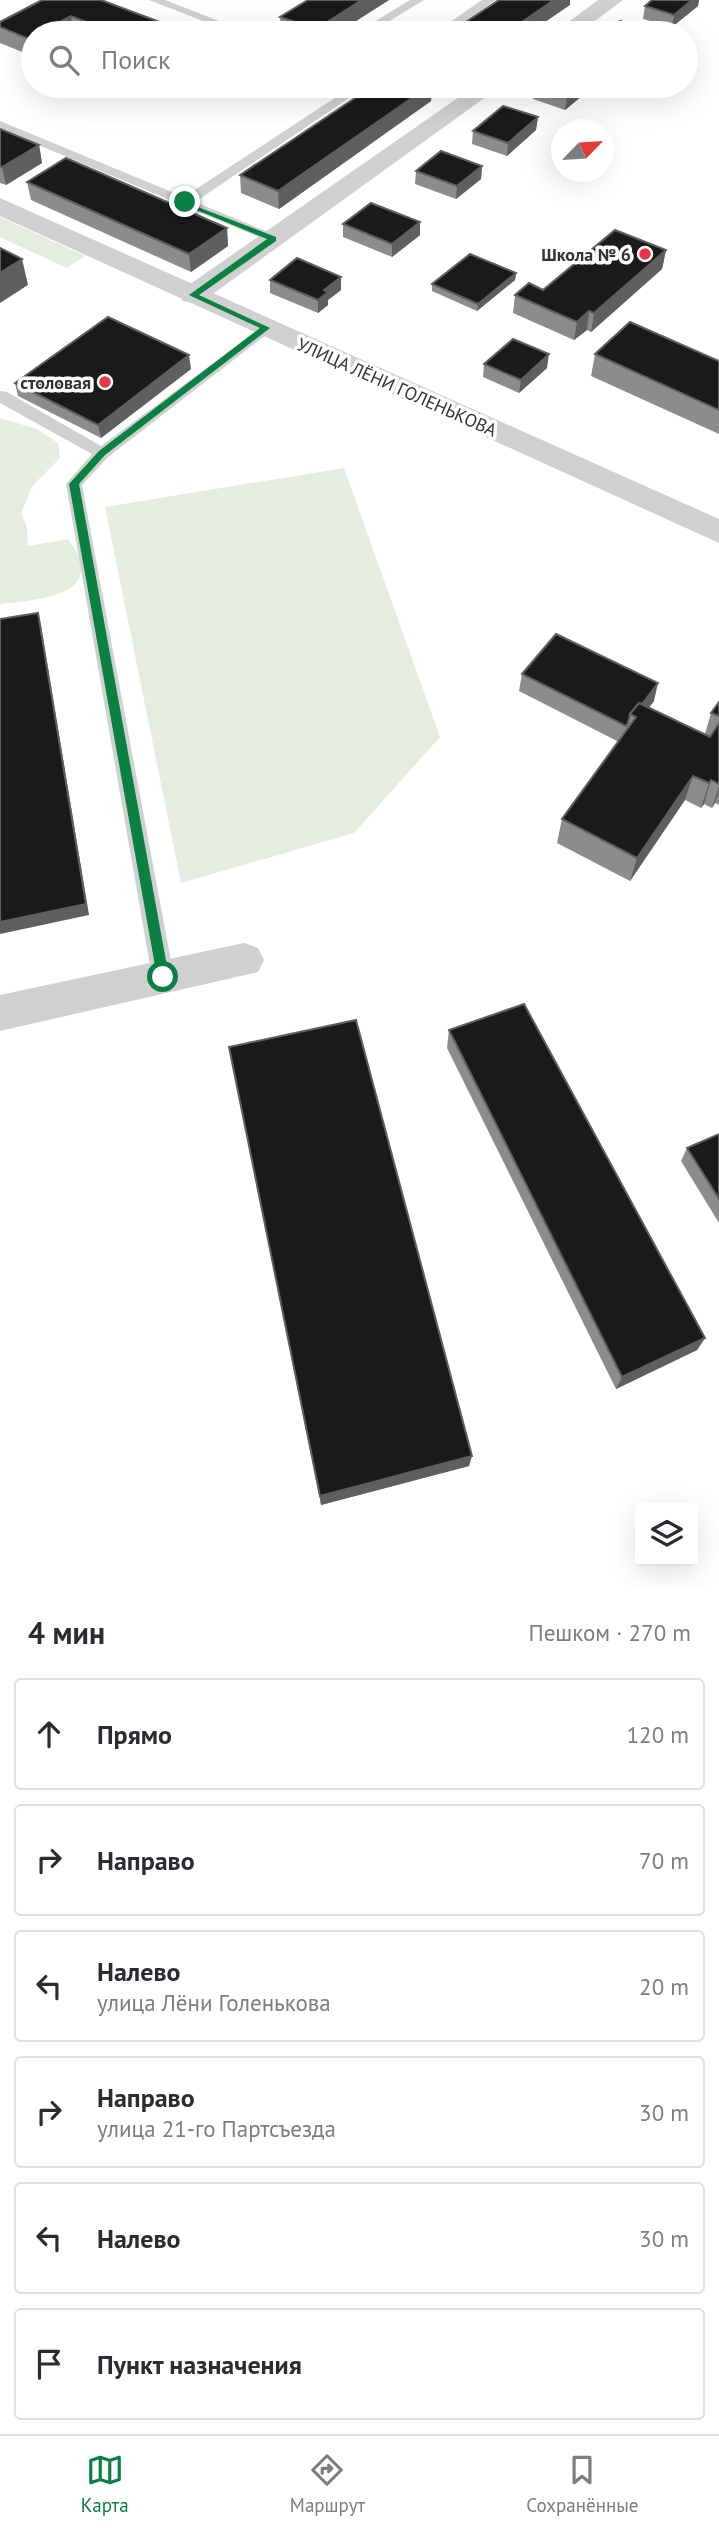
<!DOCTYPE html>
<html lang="ru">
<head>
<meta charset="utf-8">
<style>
  :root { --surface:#fff; --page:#f7f7f7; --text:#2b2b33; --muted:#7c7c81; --line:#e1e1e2; --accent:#0b8043 }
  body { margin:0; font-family:"PT Sans",sans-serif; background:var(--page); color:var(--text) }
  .controls { position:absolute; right:21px; bottom:21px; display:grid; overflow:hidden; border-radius:7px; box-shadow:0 7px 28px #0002 }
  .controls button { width:63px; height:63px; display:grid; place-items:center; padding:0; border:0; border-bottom:2px solid var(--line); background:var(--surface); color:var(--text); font:35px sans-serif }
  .compass { position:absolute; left:551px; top:119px; width:63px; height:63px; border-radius:50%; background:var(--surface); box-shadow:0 7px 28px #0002; rotate:65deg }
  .stop { position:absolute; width:21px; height:21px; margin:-16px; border:5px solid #0b8043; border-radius:50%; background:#fff }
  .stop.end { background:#0b8043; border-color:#fff; box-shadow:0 2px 7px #0008 }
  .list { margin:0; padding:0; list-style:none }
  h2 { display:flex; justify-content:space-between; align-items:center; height:91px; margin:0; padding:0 28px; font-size:30px }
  h2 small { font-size:23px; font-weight:400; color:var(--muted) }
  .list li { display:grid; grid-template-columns:46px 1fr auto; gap:21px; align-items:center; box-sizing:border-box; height:112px; margin:0 14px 14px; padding:0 14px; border:2px solid var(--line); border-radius:7px }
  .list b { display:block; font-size:26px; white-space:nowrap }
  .list p { margin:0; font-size:23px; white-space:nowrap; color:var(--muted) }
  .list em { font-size:23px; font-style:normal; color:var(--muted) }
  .icon { flex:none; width:38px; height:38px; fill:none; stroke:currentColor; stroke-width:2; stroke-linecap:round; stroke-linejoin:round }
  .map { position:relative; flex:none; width:719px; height:1587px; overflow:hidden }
  .search { position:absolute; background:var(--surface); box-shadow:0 7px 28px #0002; left:21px; right:21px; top:21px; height:77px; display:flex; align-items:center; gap:18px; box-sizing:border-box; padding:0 24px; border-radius:38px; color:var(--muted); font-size:26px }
  .sheet { height:847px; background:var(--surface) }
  nav { display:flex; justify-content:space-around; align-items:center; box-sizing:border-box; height:98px; border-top:2px solid var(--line); background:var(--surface); font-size:19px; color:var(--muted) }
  nav a { display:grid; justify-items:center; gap:4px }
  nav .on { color:var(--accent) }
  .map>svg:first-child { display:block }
  .green { fill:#e6ecdf }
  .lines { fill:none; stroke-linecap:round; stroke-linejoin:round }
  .service { fill:#d0d0d0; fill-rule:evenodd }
  .minor { fill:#d0d0d0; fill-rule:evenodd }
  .tertiary { fill:#d0d0d0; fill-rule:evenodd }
  .wall { fill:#8c8c8c }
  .shaded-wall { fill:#5f5f5f }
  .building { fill:#1a1a1a; stroke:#5f5f5f; stroke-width:2 }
  .route { fill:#0b8043 }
  .poi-dot { fill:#e63946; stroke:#fff; stroke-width:2.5 }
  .labels { text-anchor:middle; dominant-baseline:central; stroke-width:7; stroke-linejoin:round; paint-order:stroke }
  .far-poi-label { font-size:18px; font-weight:bold; fill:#333; stroke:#fff; text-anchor:end }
  .far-street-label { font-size:18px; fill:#333; stroke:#fff }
</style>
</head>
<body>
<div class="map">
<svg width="719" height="1587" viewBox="0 0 719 1587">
  <rect width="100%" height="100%" fill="#fff"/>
  <g class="green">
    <path d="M0 217 85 256 67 268 0 237Z"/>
    <path d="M0 418 37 429 58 443 60 458 33 485 21 513 27 527 28 546 68 539C111 595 39 600 0 604Z"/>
    <path d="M344 468 440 737 354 833 181 883 105 507Z"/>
  </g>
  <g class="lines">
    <g class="service">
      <path d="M149 0H165L250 33H234Z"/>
      <path d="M410 0H424L370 33H356Z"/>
      <path d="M482 0H496L447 33H434Z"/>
      <path d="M353 86H367L195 202 278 236 280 239 273 243 0 129V121L184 197Z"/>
      <path d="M266 324 271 325 273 328 271 331 108 457 82 485 174 977 170 984 163 986 156 984 152 977 66 484 92 454 0 403V391L7 392 101 446Z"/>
    </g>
    <g class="minor">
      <path d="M598 0H623L579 33H554Z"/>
      <path d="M475 86H501L203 301 193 303 183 301 179 295 183 289Z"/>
      <path d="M244 943 258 948 264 960 258 972 0 1031V995Z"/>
    </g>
    <path class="tertiary" d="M0 198 719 519V543L0 216Z"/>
  </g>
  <g class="wall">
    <path d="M42 0 189 33H33L32 56 0 43V22Z"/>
    <path d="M308 0H389L337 33H281L280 17Z"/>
    <path d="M652 0H699L698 6 672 27 643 19 645 6Z"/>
    <path d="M373 86H432L431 101 279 209 241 193 240 175Z"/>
    <path d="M535 86H594L565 110 533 99 534 87Z"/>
    <path d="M538 117 536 130 507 156 472 144 473 131Z"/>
    <path d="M0 129 39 145 42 163 6 185 0 183Z"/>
    <path d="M482 166 481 179 456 199 415 184 416 171Z"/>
    <path d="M27 182 227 228 228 246 191 272 31 200Z"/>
    <path d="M343 224 420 235 392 257 343 237Z"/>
    <path d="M666 250 662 269 591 332 587 330 574 340 513 313 515 295 543 290Z"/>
    <path d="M516 273 515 280 477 311 432 291V284Z"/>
    <path d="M270 280 341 290 328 300V305L318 313 270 293Z"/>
    <path d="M595 354 719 361V434L591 376Z"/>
    <path d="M484 364 547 368 519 393 483 377Z"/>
    <path d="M191 369 101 438 18 396 15 383Z"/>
    <path d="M522 674 654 701 649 707 705 734 711 713 719 702V805L715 803 712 808 704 804 701 808 685 800 630 881 557 843 562 819 619 742 519 691Z"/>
    <path d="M449 1030 705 1338 697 1350 616 1389 447 1048Z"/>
    <path d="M229 1047 469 1466 321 1505Z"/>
    <path d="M719 1134V1223L681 1161 687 1148Z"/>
  </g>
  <g class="shaded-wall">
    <path d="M362 0H389L337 33H316V29Z"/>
    <path d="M554 0H570V5L529 33H506Z"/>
    <path d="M692 0H699L698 6 672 27 674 15Z"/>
    <path d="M71 16 74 33H39Z"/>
    <path d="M33 37V56H32L29 39Z"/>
    <path d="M429 86H432L431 101 279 209 278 191Z"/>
    <path d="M581 86H594L565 110 567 97Z"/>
    <path d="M538 117 536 130 507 156 508 143Z"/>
    <path d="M39 145 42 163 6 185 2 167Z"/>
    <path d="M482 166 481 179 456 199 457 186Z"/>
    <path d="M420 222V235L392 257V244Z"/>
    <path d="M227 228 228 246 191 272 189 254Z"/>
    <path d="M666 250 662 269 591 332 594 313Z"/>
    <path d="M22 259 28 285 0 303V273Z"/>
    <path d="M516 273 515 280 477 311 478 304Z"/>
    <path d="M341 277V290L328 300V305L318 313V300L324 290Z"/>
    <path d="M589 311 587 330 574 340 577 322Z"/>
    <path d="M549 354 547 368 519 393 521 380Z"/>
    <path d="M189 355 191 369 101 438 98 425Z"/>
    <path d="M38 613 41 626 89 915 0 934V922Z"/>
    <path d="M658 683 654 701 634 727 636 717 633 716Z"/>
    <path d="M693 776 685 800 630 881 637 858Z"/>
    <path d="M711 780 704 804 701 808 709 783Z"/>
    <path d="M719 786V791L715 803 712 808Z"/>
    <path d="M705 1338 697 1350 616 1389 622 1377Z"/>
    <path d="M472 1456 469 1466 321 1505 320 1496Z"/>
  </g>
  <g class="building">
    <path d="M42 0H101L189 33H116L71 16 39 33H33V37L29 39 0 27V22Z"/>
    <path d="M308 0H362L316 29 280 17Z"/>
    <path d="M499 0H554L506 33H449Z"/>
    <path d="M652 0H692L674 15 645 6Z"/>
    <path d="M620 21 650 31 647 33H604Z"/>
    <path d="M373 86H429L278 191 240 175Z"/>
    <path d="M535 86H581L567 97 534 87Z"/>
    <path d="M503 106 538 117 508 143 473 131Z"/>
    <path d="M0 129 39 145 2 167 0 166Z"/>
    <path d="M441 151 482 166 457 186 416 171Z"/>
    <path d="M66 158 227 228 189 254 27 182Z"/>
    <path d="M371 203 420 222 392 244 343 224Z"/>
    <path d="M615 230 666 250 594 313 589 311 577 322 515 295 529 283 543 290Z"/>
    <path d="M0 248 22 259 0 273Z"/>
    <path d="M470 254 516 273 478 304 432 284Z"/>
    <path d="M297 258 341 277 324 290 328 292 318 300 270 280Z"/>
    <path d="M108 317 189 355 98 425 15 383Z"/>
    <path d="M630 322 719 361V410L595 354Z"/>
    <path d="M513 339 549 354 521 380 484 364Z"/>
    <path d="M38 613 86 904 0 922V619Z"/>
    <path d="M556 634 658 683 642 704 639 703 630 714 628 723 626 726 522 674Z"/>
    <path d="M719 702V716L711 713Z"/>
    <path d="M639 703 710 737 719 723V784L711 780 709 783 693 776 637 858 562 819 636 717 630 714Z"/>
    <path d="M524 1004 705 1338 622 1377 449 1030Z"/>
    <path d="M356 1020 472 1456 320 1496 229 1047Z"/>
    <path d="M719 1134V1199L687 1148Z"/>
  </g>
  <path class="route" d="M182 201 276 237V241L199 295 270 328 105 455 79 484 169 977 163 983 157 977 69 484 99 451 260 328 189 295 267 239 182 204Z"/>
  <g class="poi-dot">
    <circle cx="645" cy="254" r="7"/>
    <circle cx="105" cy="382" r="7"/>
  </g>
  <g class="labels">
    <g class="far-poi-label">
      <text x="631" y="254">Школа № 6</text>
      <text x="91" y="382">столовая</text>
    </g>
    <g class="far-street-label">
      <text transform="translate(397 387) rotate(24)">УЛИЦА ЛЁНИ ГОЛЕНЬКОВА</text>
    </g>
  </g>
</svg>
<div class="controls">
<button><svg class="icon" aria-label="layers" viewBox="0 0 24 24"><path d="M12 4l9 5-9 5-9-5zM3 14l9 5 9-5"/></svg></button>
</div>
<svg class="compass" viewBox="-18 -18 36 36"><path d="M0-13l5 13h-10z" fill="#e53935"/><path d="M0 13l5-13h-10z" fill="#7c7c81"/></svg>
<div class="stop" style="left:163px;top:977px"></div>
<div class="stop end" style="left:185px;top:202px"></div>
<div class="search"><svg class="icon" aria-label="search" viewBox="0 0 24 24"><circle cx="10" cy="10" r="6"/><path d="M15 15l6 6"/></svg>Поиск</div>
</div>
<section class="sheet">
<h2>4 мин<small>Пешком · 270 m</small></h2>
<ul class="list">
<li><svg class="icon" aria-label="ahead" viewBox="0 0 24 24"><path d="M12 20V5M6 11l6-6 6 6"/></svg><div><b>Прямо</b></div><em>120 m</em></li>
<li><svg class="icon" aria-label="right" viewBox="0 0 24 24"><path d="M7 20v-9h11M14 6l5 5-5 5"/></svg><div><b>Направо</b></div><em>70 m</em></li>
<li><svg class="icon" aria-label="left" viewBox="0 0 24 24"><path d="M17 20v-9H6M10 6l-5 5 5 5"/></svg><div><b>Налево</b><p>улица Лёни Голенькова</p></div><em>20 m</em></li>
<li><svg class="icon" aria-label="right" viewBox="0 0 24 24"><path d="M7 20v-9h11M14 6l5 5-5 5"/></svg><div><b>Направо</b><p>улица 21-го Партсъезда</p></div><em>30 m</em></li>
<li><svg class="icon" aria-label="left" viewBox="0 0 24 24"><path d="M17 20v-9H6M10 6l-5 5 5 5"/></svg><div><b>Налево</b></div><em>30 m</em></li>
<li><svg class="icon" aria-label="arrive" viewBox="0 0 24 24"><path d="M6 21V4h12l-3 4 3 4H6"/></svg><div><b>Пункт назначения</b></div></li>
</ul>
</section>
<nav>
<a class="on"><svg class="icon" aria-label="map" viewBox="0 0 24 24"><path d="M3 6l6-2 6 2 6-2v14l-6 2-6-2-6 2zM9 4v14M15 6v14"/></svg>Карта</a>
<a><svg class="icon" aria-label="directions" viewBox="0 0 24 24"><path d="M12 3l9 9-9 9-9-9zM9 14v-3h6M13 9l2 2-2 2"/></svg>Маршрут</a>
<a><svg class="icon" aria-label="saved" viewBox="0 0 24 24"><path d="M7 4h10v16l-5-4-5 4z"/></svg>Сохранённые</a>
</nav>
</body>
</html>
